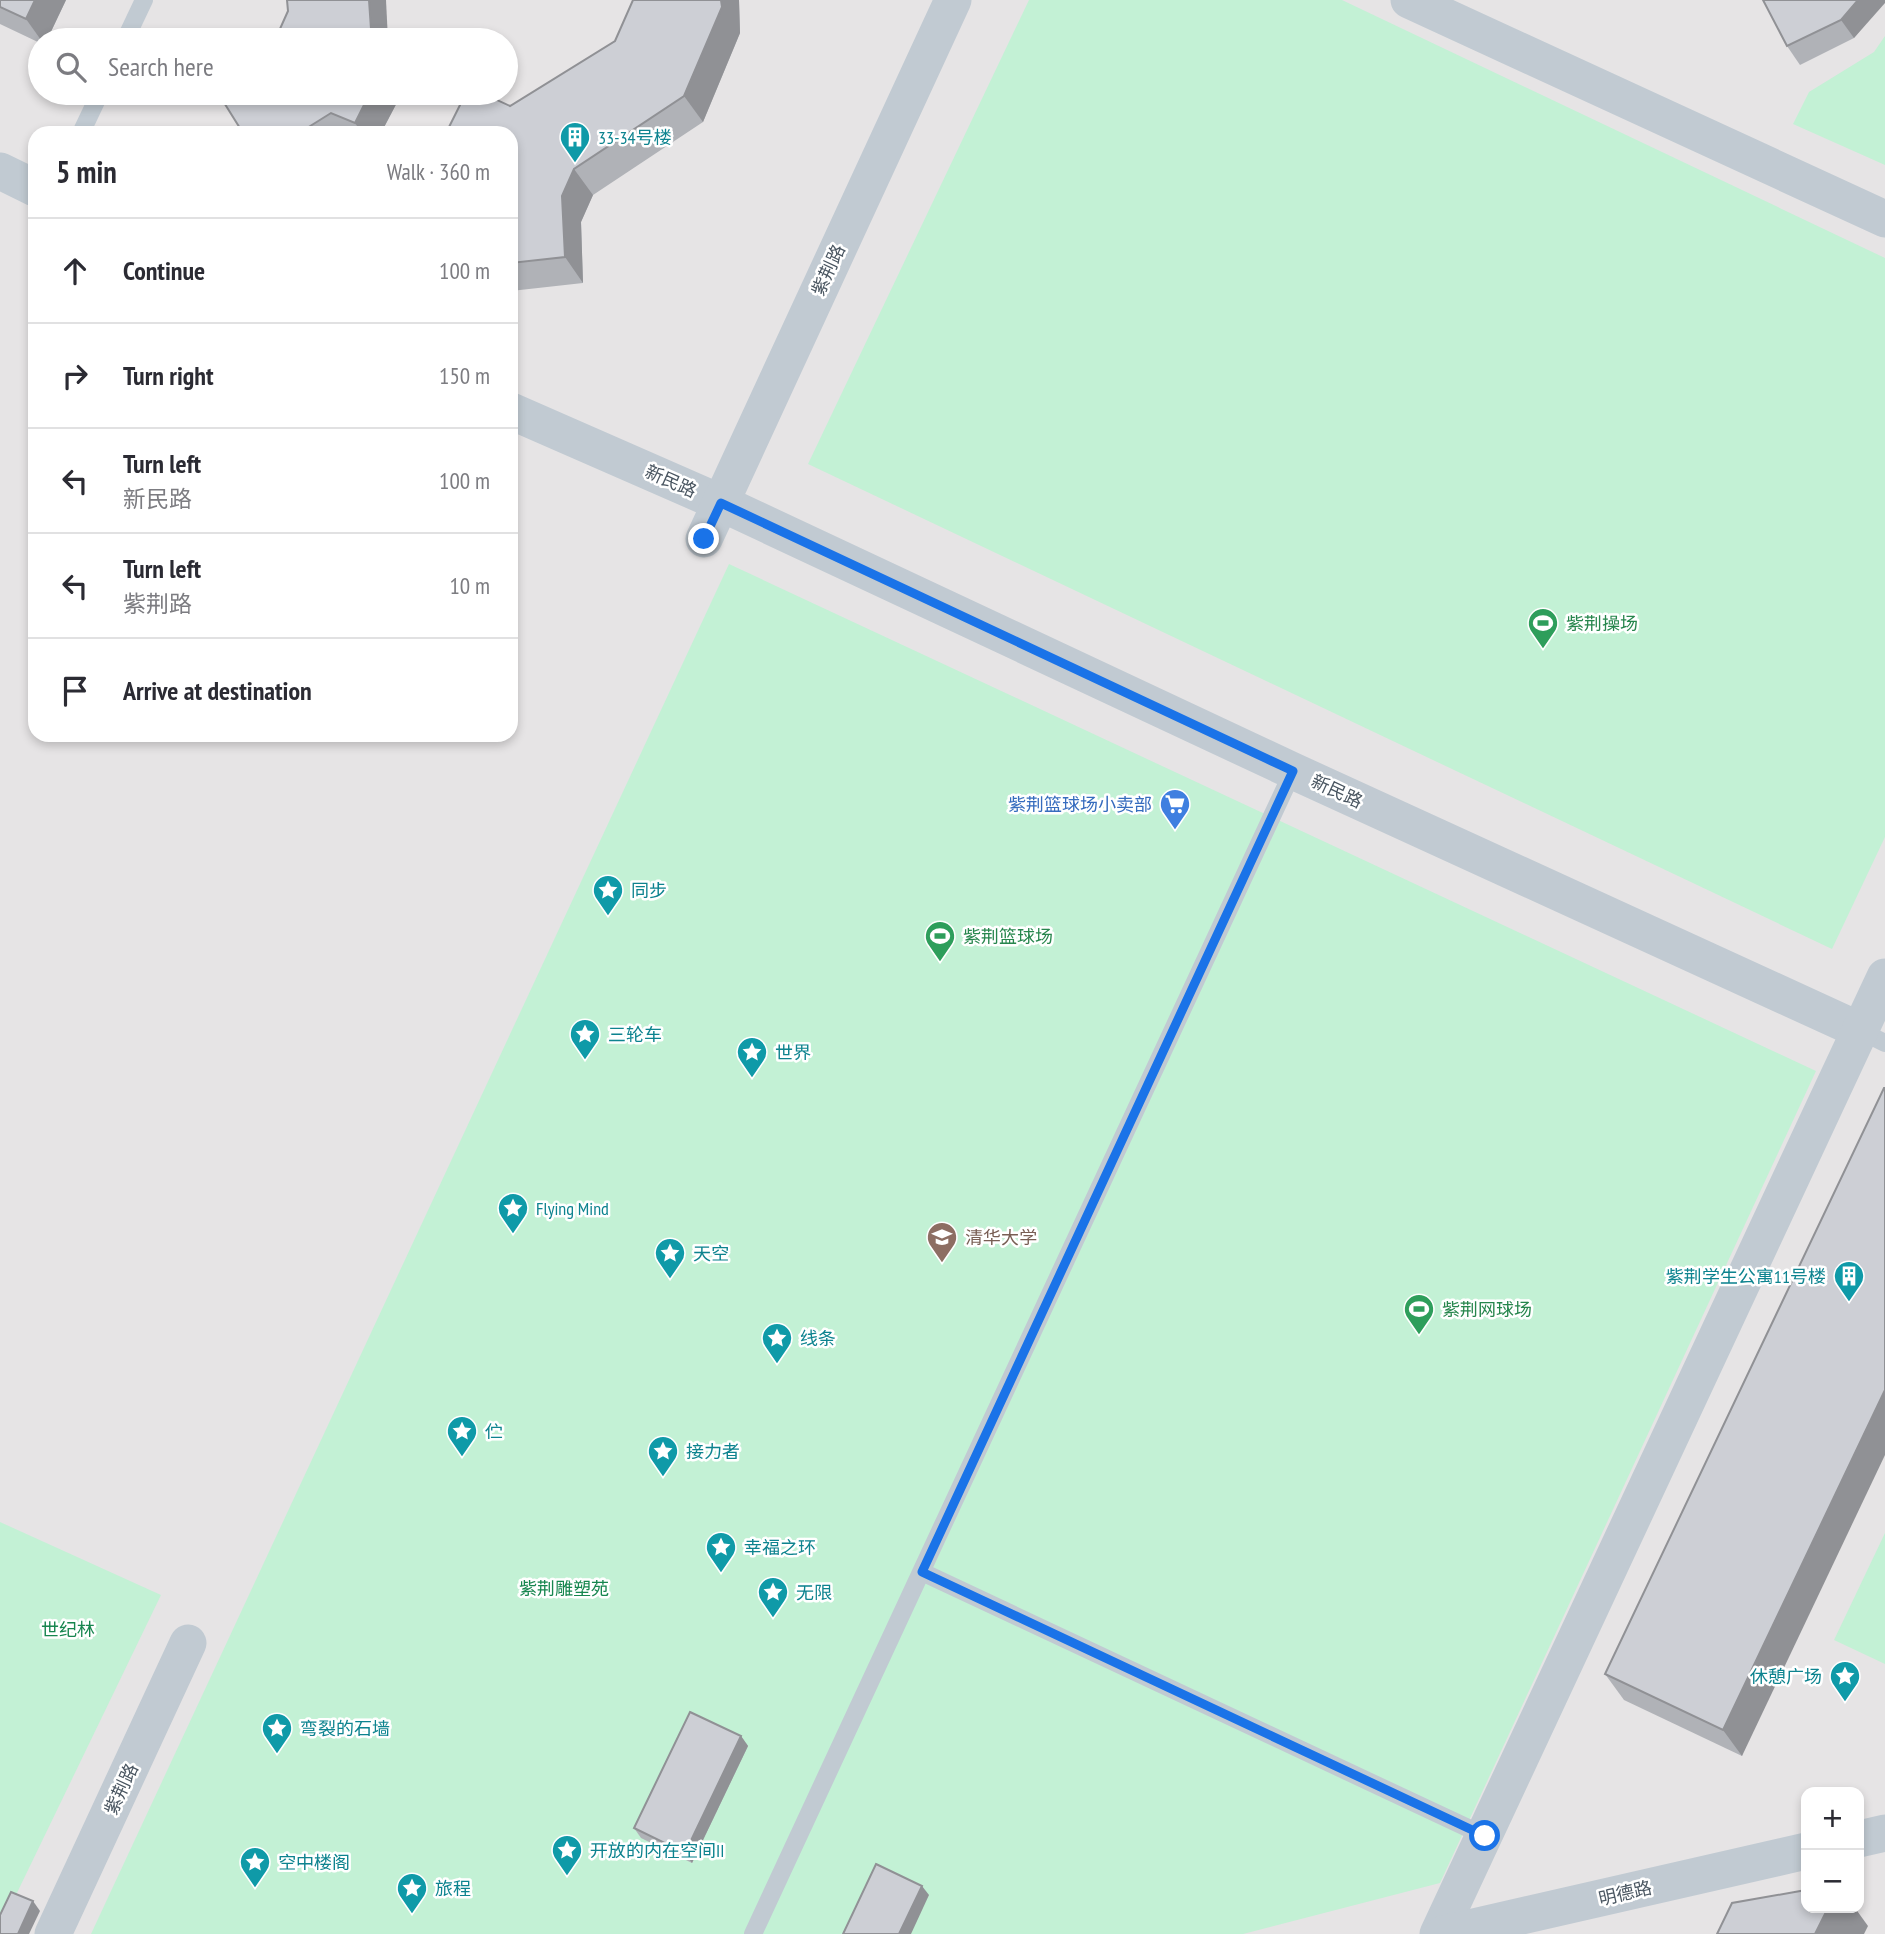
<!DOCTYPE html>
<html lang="en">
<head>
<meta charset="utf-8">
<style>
  :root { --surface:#fff; --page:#f7f7f7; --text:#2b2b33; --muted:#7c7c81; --line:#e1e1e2 }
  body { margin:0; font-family:"PT Sans Narrow","Noto Sans SC",sans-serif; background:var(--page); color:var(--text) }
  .controls { position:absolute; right:21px; bottom:21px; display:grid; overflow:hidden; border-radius:14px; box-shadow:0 4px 10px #0003 }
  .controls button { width:63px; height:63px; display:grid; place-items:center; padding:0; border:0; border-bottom:2px solid var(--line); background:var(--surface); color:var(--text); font:35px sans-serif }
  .stop { position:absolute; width:21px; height:21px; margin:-16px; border:5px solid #1a73e8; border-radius:50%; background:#fff }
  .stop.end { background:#1a73e8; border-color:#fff; box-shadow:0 2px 7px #0008 }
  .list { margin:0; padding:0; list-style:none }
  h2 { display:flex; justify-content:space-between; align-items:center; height:91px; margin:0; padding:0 28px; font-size:30px }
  h2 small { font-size:23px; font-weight:400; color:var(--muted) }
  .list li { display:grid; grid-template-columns:46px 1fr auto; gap:21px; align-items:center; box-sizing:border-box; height:105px; padding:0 28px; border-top:2px solid var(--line) }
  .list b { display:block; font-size:26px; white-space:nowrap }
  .list p { margin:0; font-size:23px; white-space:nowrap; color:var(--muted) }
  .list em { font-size:23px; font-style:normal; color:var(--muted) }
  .icon { flex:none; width:38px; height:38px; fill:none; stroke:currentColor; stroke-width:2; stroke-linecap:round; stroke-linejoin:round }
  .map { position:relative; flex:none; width:1885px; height:1934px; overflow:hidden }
  .search { position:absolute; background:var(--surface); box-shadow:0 4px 10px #0003; left:28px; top:28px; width:490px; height:77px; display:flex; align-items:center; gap:18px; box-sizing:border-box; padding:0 24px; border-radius:38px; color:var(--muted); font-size:26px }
  .panel { position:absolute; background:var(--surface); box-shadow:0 4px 10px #0003; left:28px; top:126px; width:490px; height:616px; border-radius:21px }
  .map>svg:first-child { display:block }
  .education { fill:#e6e4e5; fill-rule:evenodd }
  .green { fill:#c3f1d5 }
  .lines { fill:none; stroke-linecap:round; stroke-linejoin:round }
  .lane { stroke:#c1cad2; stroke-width:18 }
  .street { stroke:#c1cad2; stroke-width:37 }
  .wall { fill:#b0b2b7 }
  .shaded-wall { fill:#909195 }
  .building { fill:#cdcfd5; stroke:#909195; stroke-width:2 }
  .route { stroke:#1a73e8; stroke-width:9 }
  .labels { text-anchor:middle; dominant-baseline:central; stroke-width:5; stroke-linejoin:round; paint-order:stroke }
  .culture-label { font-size:18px; fill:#0d838f; stroke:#fff; text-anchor:start }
  .street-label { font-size:18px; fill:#4a5661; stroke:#fff }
  .leisure-label { font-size:18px; fill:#27864d; stroke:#fff; text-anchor:start }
  .shop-label { font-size:18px; fill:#366cbe; stroke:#fff; text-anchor:end }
  .education-label { font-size:18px; fill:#785e54; stroke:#fff; text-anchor:start }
  .park-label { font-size:18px; fill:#17864f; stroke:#fff }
</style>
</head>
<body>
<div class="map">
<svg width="1885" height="1934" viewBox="0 0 1885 1934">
  <rect width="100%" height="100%" fill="#f5f3f3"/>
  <path class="education" d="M0 0H1885V1934H0ZM40 40H506V93H40ZM35 133H511V735H35ZM1806 1792H1859V1908H1806Z"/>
  <g class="green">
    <path d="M1029 0H1342L1885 258V837L1832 949 808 464Z"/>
    <path d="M1885 36V165L1793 124 1809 92 1874 52Z"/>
    <path d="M729 564 1816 1071 1440 1883 1243 1934H91Z"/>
    <path d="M0 1522 161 1595 0 1928Z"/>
    <path d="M1885 1533V1664L1834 1640Z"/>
  </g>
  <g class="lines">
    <g class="lane">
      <path d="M125 40 144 0"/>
      <path d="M81 133 100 93"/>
      <path d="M1859 1030 1885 1043"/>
      <path d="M922 1572 1485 1836"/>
      <path d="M753 1934 1293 771"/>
    </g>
    <g class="street">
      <path d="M1409 0 1885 219"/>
      <path d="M0 171 35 188"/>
      <path d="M511 411 721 503 1293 771 1859 1030"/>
      <path d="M704 539 953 0"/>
      <path d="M1859 1839 1885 1833"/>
      <path d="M53 1934 188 1643"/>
      <path d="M1438 1934 1885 977"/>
      <path d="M1443 1934 1806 1851"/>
    </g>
  </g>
  <g class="wall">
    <path d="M0 0H66L47 40H40V43L0 24Z"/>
    <path d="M633 0H739L740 33 703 122 593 195 581 222 583 283 511 291V133L510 106 615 41Z"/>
    <path d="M1763 0H1885L1854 38 1800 65 1787 46Z"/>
    <path d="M402 93 381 133H243Z"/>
    <path d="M1884 1088 1742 1756 1624 1700 1605 1674Z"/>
    <path d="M741 1736 748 1746 692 1863 641 1838 634 1828Z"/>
  </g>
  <g class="shaded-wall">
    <path d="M35 0H66L47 40H41L26 19Z"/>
    <path d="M369 0H386L388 40 371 29Z"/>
    <path d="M721 0H739L740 33 703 122 684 96Z"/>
    <path d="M1858 0H1885V3L1854 38 1841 20Z"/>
    <path d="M370 93H402L381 133H362L355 123Z"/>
    <path d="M574 169 593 195 581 222 583 283 565 257 562 196Z"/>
    <path d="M1885 1390V1455L1742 1756 1723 1730Z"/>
    <path d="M741 1736 748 1746 692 1863 685 1853Z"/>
    <path d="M922 1886 929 1895 911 1934H899Z"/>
    <path d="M33 1901 40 1911 29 1934H18Z"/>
    <path d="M1828 1908H1855L1868 1926 1864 1934H1815Z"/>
  </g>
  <g class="building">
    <path d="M0 0H35L26 19 0 7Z"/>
    <path d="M287 0H369L371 29 389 40H275L288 11Z"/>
    <path d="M633 0H721L722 7 684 96 574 169 562 196 565 257 511 263V133H446L466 93H482L510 106 615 41Z"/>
    <path d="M1763 0H1858L1841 20 1787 46Z"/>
    <path d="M218 93H370L355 123 331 113 299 133H243Z"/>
    <path d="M1884 1088H1885V1390L1723 1730 1605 1674Z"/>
    <path d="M690 1712 741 1736 685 1853 634 1828Z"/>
    <path d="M876 1864 922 1886 899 1934H843Z"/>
    <path d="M1806 1890V1908H1828L1815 1934H1717L1732 1903Z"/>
    <path d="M11 1892 33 1901 18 1934H0V1915Z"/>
  </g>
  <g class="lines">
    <path class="route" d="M704 539 721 503 1293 771 922 1572 1485 1836"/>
  </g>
  <defs>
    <g id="building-pin" transform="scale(1.575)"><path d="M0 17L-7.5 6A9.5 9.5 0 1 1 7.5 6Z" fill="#0f9aa8" stroke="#fff"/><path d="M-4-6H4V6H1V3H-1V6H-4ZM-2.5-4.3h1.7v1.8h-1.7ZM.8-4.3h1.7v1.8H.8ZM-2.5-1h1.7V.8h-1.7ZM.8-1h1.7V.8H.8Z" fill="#fff"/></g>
    <g id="stadium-pin" transform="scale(1.575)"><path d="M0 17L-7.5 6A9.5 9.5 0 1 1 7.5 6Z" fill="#2e9e5b" stroke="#fff"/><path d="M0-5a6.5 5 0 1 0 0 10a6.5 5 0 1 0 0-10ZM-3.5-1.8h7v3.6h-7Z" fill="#fff"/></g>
    <g id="supermarket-pin" transform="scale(1.575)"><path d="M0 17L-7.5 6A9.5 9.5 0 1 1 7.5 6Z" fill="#3f7fe0" stroke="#fff"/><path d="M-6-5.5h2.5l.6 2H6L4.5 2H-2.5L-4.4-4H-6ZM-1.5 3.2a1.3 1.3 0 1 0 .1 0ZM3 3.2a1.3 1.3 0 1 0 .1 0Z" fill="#fff"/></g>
    <g id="sight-pin" transform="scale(1.575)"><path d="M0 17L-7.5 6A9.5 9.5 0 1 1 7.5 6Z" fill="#0f9aa8" stroke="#fff"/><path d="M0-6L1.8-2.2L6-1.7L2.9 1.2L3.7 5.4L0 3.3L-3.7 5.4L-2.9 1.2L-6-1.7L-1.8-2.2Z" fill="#fff"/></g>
    <g id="university-pin" transform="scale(1.575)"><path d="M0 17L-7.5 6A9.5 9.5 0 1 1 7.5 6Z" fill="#8d6e63" stroke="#fff"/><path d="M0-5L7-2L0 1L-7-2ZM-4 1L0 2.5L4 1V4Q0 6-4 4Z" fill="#fff"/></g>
  </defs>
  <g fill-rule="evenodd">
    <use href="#building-pin" x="575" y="137"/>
    <use href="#stadium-pin" x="1543" y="623"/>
    <use href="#supermarket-pin" x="1175" y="804"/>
    <use href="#sight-pin" x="608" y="890"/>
    <use href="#stadium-pin" x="940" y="936"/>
    <use href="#sight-pin" x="585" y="1034"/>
    <use href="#sight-pin" x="752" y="1052"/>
    <use href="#sight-pin" x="513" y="1208"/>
    <use href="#university-pin" x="942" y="1237"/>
    <use href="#sight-pin" x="670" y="1253"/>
    <use href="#building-pin" x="1849" y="1276"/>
    <use href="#stadium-pin" x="1419" y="1309"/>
    <use href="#sight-pin" x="777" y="1338"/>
    <use href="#sight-pin" x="462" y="1431"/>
    <use href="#sight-pin" x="663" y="1451"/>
    <use href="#sight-pin" x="721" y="1547"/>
    <use href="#sight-pin" x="773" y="1592"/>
    <use href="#sight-pin" x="1845" y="1676"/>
    <use href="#sight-pin" x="277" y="1728"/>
    <use href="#sight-pin" x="567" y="1850"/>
    <use href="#sight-pin" x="255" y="1862"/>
    <use href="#sight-pin" x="412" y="1888"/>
  </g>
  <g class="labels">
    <g class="culture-label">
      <text x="598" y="137">33-34号楼</text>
      <text x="631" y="890">同步</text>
      <text x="608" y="1034">三轮车</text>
      <text x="775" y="1052">世界</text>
      <text x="536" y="1208">Flying Mind</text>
      <text x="693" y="1253">天空</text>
      <text x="1826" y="1276" text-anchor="end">紫荆学生公寓11号楼</text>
      <text x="800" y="1338">线条</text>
      <text x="485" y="1431">伫</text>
      <text x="686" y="1451">接力者</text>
      <text x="744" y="1547">幸福之环</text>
      <text x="796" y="1592">无限</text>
      <text x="1822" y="1676" text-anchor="end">休憩广场</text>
      <text x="300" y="1728">弯裂的石墙</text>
      <text x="590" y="1850">开放的内在空间II</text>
      <text x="278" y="1862">空中楼阁</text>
      <text x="435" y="1888">旅程</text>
    </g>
    <g class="street-label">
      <text transform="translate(828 270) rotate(-65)">紫荆路</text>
      <text transform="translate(671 481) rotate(24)">新民路</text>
      <text transform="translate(1337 791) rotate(25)">新民路</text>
      <text transform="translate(121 1789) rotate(-65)">紫荆路</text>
      <text transform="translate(1625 1893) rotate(-13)">明德路</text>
    </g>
    <g class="leisure-label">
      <text x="1566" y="623">紫荆操场</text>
      <text x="963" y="936">紫荆篮球场</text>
      <text x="1442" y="1309">紫荆网球场</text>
    </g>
    <g class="shop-label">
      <text x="1152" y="804">紫荆篮球场小卖部</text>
    </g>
    <g class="education-label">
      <text x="965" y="1237">清华大学</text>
    </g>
    <g class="park-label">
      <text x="564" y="1588">紫荆雕塑苑</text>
      <text x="68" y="1629">世纪林</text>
    </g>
  </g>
</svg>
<div class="controls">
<button>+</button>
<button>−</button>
</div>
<div class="stop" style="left:1485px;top:1836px"></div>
<div class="stop end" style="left:704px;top:539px"></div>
<div class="search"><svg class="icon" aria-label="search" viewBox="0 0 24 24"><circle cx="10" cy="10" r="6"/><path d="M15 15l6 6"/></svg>Search here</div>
<section class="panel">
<h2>5 min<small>Walk · 360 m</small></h2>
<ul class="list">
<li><svg class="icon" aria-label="ahead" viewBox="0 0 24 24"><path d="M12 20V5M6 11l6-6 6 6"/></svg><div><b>Continue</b></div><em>100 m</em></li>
<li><svg class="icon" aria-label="right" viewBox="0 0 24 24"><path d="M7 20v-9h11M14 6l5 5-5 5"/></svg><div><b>Turn right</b></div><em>150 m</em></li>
<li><svg class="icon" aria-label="left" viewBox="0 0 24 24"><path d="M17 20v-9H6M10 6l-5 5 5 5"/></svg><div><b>Turn left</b><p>新民路</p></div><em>100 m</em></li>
<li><svg class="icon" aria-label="left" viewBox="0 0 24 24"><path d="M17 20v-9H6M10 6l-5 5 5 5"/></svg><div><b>Turn left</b><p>紫荆路</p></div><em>10 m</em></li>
<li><svg class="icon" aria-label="arrive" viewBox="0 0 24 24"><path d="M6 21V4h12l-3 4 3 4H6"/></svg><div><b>Arrive at destination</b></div></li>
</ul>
</section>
</div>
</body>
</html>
